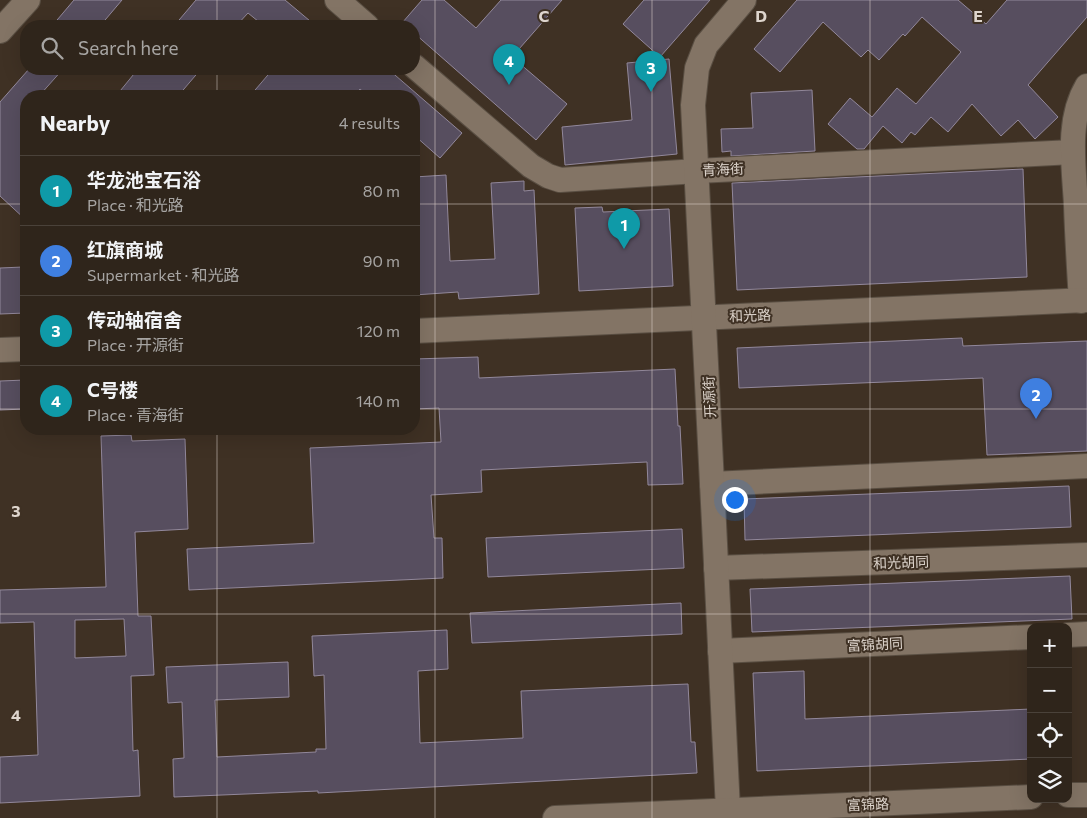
<!DOCTYPE html>
<html lang="en">
<head>
<meta charset="utf-8">
<style>
  :root { --surface:#2f251b; --page:#372d24; --text:#f1f3f6; --muted:#a7a5a3; --line:#4a423a; --accent:#d93025 }
  body { margin:0; font-family:Commissioner,"Noto Sans SC",sans-serif; background:var(--page); color:var(--text) }
  .controls { position:absolute; right:15px; bottom:15px; display:grid; overflow:hidden; border-radius:10px; box-shadow:0 5px 20px #0002 }
  .controls button { width:45px; height:45px; display:grid; place-items:center; padding:0; border:0; border-bottom:1px solid var(--line); background:var(--surface); color:var(--text); font:25px sans-serif }
  .you { position:absolute; left:734px; top:499px; width:18px; height:18px; margin:-12px; border:4px solid #fff; border-radius:50%; background:#1a73e8; box-shadow:0 0 0 8px #1a73e833 }
  .badge { display:grid; place-items:center; width:32px; height:32px; border-radius:50%; background:var(--accent); color:#fff; font-size:16px; font-weight:700 }
  .pin { position:absolute; translate:-50% -41px; filter:drop-shadow(0 1px 2px #0008) }
  .pin::after { content:''; position:absolute; top:26px; width:18px; height:15px; background:inherit; clip-path:polygon(0 0,100% 0,50% 100%) }
  .list { margin:0; padding:0; list-style:none }
  h2 { display:flex; justify-content:space-between; align-items:center; height:65px; margin:0; padding:0 20px; font-size:21px }
  h2 small { font-size:16px; font-weight:400; color:var(--muted) }
  .list li { display:grid; grid-template-columns:32px 1fr auto; gap:15px; align-items:center; box-sizing:border-box; height:70px; padding:0 20px; border-top:1px solid var(--line) }
  .list b { display:block; font-size:19px; white-space:nowrap }
  .list p { margin:0; font-size:16px; white-space:nowrap; color:var(--muted) }
  .list em { font-size:16px; font-style:normal; color:var(--muted) }
  .icon { flex:none; width:28px; height:28px; fill:none; stroke:currentColor; stroke-width:2; stroke-linecap:round; stroke-linejoin:round }
  .map { position:relative; flex:none; width:1087px; height:818px; overflow:hidden }
  .search { position:absolute; background:var(--surface); box-shadow:0 5px 20px #0002; left:20px; top:20px; width:400px; height:55px; display:flex; align-items:center; gap:12px; box-sizing:border-box; padding:0 18px; border-radius:20px; color:var(--muted); font-size:19px }
  .panel { position:absolute; background:var(--surface); box-shadow:0 5px 20px #0002; left:20px; top:90px; width:400px; height:345px; border-radius:20px }
  .map>svg:first-child { display:block }
  .building { fill:#574e5f; stroke:#92889b; fill-rule:evenodd }
  .lines { fill:none; stroke-linecap:round; stroke-linejoin:round }
  .minor-casing { stroke:#594e42; stroke-width:26 }
  .minor { stroke:#837465; stroke-width:24 }
  .grid { fill:none; stroke:#ded5cd; stroke-width:1; stroke-opacity:0.55 }
  .labels { text-anchor:middle; dominant-baseline:central; stroke-width:4; stroke-linejoin:round; paint-order:stroke }
  .street-label { font-size:14px; fill:#ded5cd; stroke:#3f3124 }
  .grid-label { font-size:16px; text-anchor:middle; font-weight:bold; fill:#ded5cd; stroke:#3f3124; stroke-width:4; stroke-linejoin:round; paint-order:stroke }
</style>
</head>
<body>
<div class="map">
<svg width="1087" height="818" viewBox="0 0 1087 818">
  <rect width="100%" height="100%" fill="#3f3124"/>
  <g class="building">
    <path d="M74 0H122L100 26H52Z"/>
    <path d="M196 0H285L316 26H264L248 13 236 26H174Z"/>
    <path d="M422 0H444L476 28 501 0H562L512 57 567 104 536 140 414 33V26H406L402 23Z"/>
    <path d="M644 0H710L660 57 623 24Z"/>
    <path d="M797 0H958L986 24 1007 0H1087V17L1028 85 1058 117 1035 139 1018 120 1001 136 972 104 948 132 931 117 915 135 911 132 902 143 883 126 864 149H857L828 124 850 98 872 117 897 88 916 104 961 52 922 17 905 36 903 34 879 60 868 50 861 57 823 22 780 72 754 49Z"/>
    <path d="M669 59 677 154 565 165 562 127 632 120 627 63Z"/>
    <path d="M29 69H63L39 96H26V220L0 196V102Z"/>
    <path d="M138 69H201L178 96H116Z"/>
    <path d="M273 69H388L462 133 440 158 414 135V96H368L360 89 353 96H250Z"/>
    <path d="M812 90 815 151 731 156V151L722 152 721 129 753 128 751 93Z"/>
    <path d="M1023 169 1027 277 737 290 732 183Z"/>
    <path d="M446 175 450 261 495 259 491 183 524 181V191L534 190 539 294 459 299 458 292 414 295V177Z"/>
    <path d="M602 207 603 212 669 209 673 286 579 291 575 208Z"/>
    <path d="M23 267V276H26V313L0 314V268Z"/>
    <path d="M962 338 963 346 1087 341V451L987 455 983 378 739 388 737 348Z"/>
    <path d="M478 357 479 378 675 369 678 426H680L683 484 648 485 647 462 481 470 482 492 431 495 434 538H442L443 578 189 590 187 549 314 543 310 448 441 442 439 408 414 409V359Z"/>
    <path d="M26 380V409L0 410V381Z"/>
    <path d="M131 435 132 441 185 439 188 529 135 532 138 616H151L154 675 131 676 133 751 138 750 140 796 0 803V757L38 755 34 622 0 623V590L106 587 101 436ZM124 619 126 656 75 658V620Z"/>
    <path d="M1069 486 1071 527 745 540 744 499Z"/>
    <path d="M682 529 684 568 488 577 486 538Z"/>
    <path d="M1070 576 1072 619 752 632 750 589Z"/>
    <path d="M681 603 682 634 472 643 470 613Z"/>
    <path d="M447 630 448 669 418 671 420 743 523 738 521 691 688 684 691 742H695L697 773 318 793V791L174 797 173 759 184 758 182 702 168 703 166 667 288 662 289 697 215 700 217 757 316 752V749H326L324 675 314 676 312 636Z"/>
    <path d="M804 671 805 719 1031 709V759L757 771 753 673Z"/>
  </g>
  <g class="lines">
    <g class="minor-casing">
      <g id="minor">
        <path d="M337 0 367 26"/>
        <path d="M0 31 28 0"/>
        <path d="M414 66 531 166 548 176 560 180 697 171 1073 152"/>
        <path d="M1081 301C1079 269 1077 237 1076 205 1074 166 1066 121 1087 86"/>
        <path d="M414 331 1087 300"/>
        <path d="M0 350 26 349"/>
        <path d="M712 484 1087 466"/>
        <path d="M716 568 1087 555"/>
        <path d="M1068 635 1087 634"/>
        <path d="M720 651 1031 637"/>
        <path d="M1068 795H1087"/>
        <path d="M728 810C716 575 706 340 693 105L697 68 706 45 744 0"/>
        <path d="M555 818 1031 797"/>
      </g>
    </g>
    <use href="#minor" class="minor"/>
  </g>
  <path class="grid" d="M217 0V26M435 0V818M652 0V818M870 0V818M217 69V96M0 204H26M414 204H1087M0 409H26M414 409H1087M217 429V818M0 614H1087"/>
  <g class="labels">
    <g class="street-label">
      <text transform="translate(723 169) rotate(-3)">青海街</text>
      <text transform="translate(750 315) rotate(-2)">和光路</text>
      <text transform="translate(709 397) rotate(-93)">开源街</text>
      <text transform="translate(901 562) rotate(-2)">和光胡同</text>
      <text transform="translate(875 644) rotate(-3)">富锦胡同</text>
      <text transform="translate(868 804) rotate(-3)">富锦路</text>
    </g>
  </g>
  <g class="grid-label">
    <text x="544" y="22">C</text>
    <text x="761" y="22">D</text>
    <text x="978" y="22">E</text>
    <text x="16" y="517">3</text>
    <text x="16" y="721">4</text>
  </g>
</svg>
<div class="controls">
<button>+</button>
<button>−</button>
<button><svg class="icon" aria-label="locate" viewBox="0 0 24 24"><circle cx="12" cy="12" r="6"/><path d="M12 2v4M12 18v4M2 12h4M18 12h4"/></svg></button>
<button><svg class="icon" aria-label="layers" viewBox="0 0 24 24"><path d="M12 4l9 5-9 5-9-5zM3 14l9 5 9-5"/></svg></button>
</div>
<div class="you"></div>
<div class="pin badge" style="left:624px;top:249px;background:#0f9aa8">1</div>
<div class="pin badge" style="left:1036px;top:419px;background:#3f7fe0">2</div>
<div class="pin badge" style="left:651px;top:92px;background:#0f9aa8">3</div>
<div class="pin badge" style="left:509px;top:85px;background:#0f9aa8">4</div>
<div class="search"><svg class="icon" aria-label="search" viewBox="0 0 24 24"><circle cx="10" cy="10" r="6"/><path d="M15 15l6 6"/></svg>Search here</div>
<section class="panel">
<h2>Nearby<small>4 results</small></h2>
<ul class="list">
<li><span class="badge" style="background:#0f9aa8">1</span><div><b>华龙池宝石浴</b><p>Place · 和光路</p></div><em>80 m</em></li>
<li><span class="badge" style="background:#3f7fe0">2</span><div><b>红旗商城</b><p>Supermarket · 和光路</p></div><em>90 m</em></li>
<li><span class="badge" style="background:#0f9aa8">3</span><div><b>传动轴宿舍</b><p>Place · 开源街</p></div><em>120 m</em></li>
<li><span class="badge" style="background:#0f9aa8">4</span><div><b>C号楼</b><p>Place · 青海街</p></div><em>140 m</em></li>
</ul>
</section>
</div>
</body>
</html>
